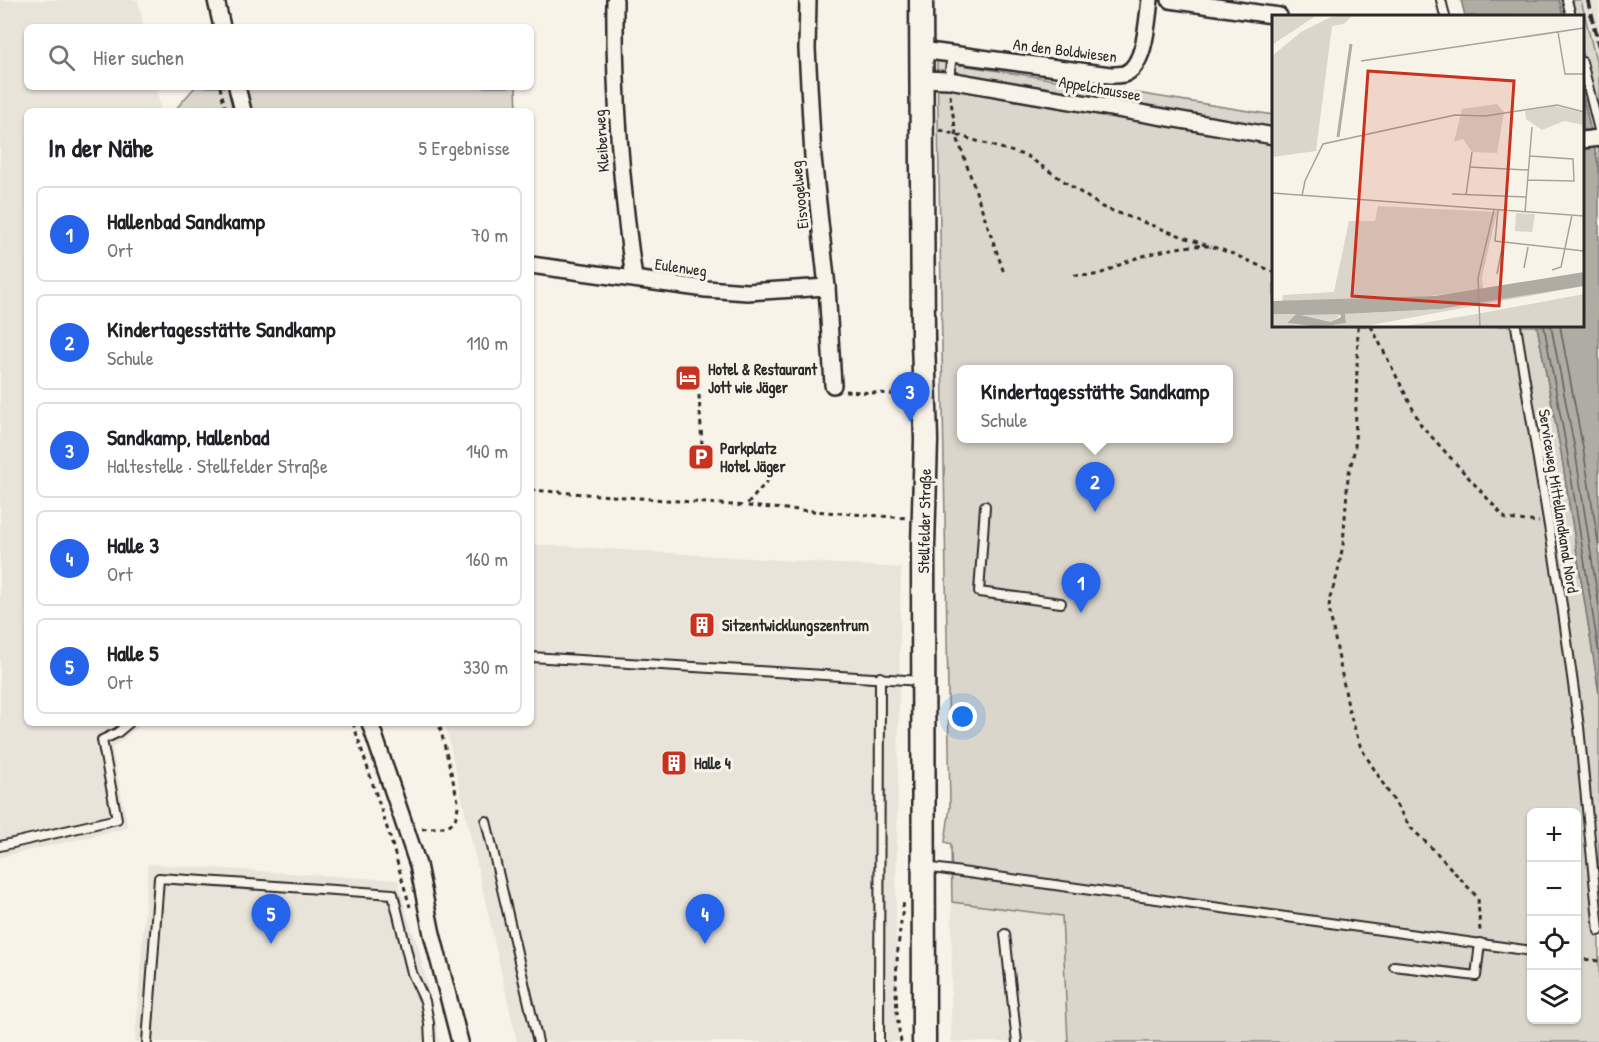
<!DOCTYPE html>
<html lang="de">
<head>
<meta charset="utf-8">
<style>
  :root { --surface:#fff; --page:#f2f2f2; --text:#202124; --muted:#757577; --line:#e0e0e0; --accent:#2563eb }
  body { margin:0; font-family:"Patrick Hand",sans-serif; background:var(--page); color:var(--text) }
  .controls { position:absolute; right:18px; bottom:18px; display:grid; overflow:hidden; border-radius:9px; box-shadow:0 2px 4px #0004 }
  .controls button { width:54px; height:54px; display:grid; place-items:center; padding:0; border:0; border-bottom:2px solid var(--line); background:var(--surface); color:var(--text); font:30px sans-serif }
  .you { position:absolute; left:963px; top:717px; width:21px; height:21px; margin:-15px; border:4px solid #fff; border-radius:50%; background:#1a73e8; box-shadow:0 0 0 9px #1a73e833 }
  .badge { display:grid; place-items:center; width:39px; height:39px; border-radius:50%; background:var(--accent); color:#fff; font-size:20px; font-weight:700 }
  .pin { position:absolute; translate:-50% -50px; filter:drop-shadow(0 2px 3px #0008) }
  .pin::after { content:''; position:absolute; top:32px; width:21px; height:18px; background:inherit; clip-path:polygon(0 0,100% 0,50% 100%) }
  .popup { position:absolute; left:957px; top:365px; width:276px; height:78px; box-sizing:border-box; display:grid; place-content:center; border-radius:9px; background:var(--surface); filter:drop-shadow(0 2px 4px #0005); font-size:20px; white-space:nowrap; color:var(--muted) }
  .popup b { font-size:22px; color:var(--text) }
  .popup::after { content:''; position:absolute; left:50%; top:100%; margin-left:-12px; border:12px solid transparent; border-top-color:var(--surface) }
  .list { margin:0; padding:0; list-style:none }
  h2 { display:flex; justify-content:space-between; align-items:center; height:78px; margin:0; padding:0 24px; font-size:26px }
  h2 small { font-size:20px; font-weight:400; color:var(--muted) }
  .list li { display:grid; grid-template-columns:39px 1fr auto; gap:18px; align-items:center; box-sizing:border-box; height:96px; margin:0 12px 12px; padding:0 12px; border:2px solid var(--line); border-radius:9px }
  .list b { display:block; font-size:22px; white-space:nowrap }
  .list p { margin:0; font-size:20px; white-space:nowrap; color:var(--muted) }
  .list em { font-size:20px; font-style:normal; color:var(--muted) }
  .icon { flex:none; width:33px; height:33px; fill:none; stroke:currentColor; stroke-width:2; stroke-linecap:round; stroke-linejoin:round }
  .map { position:relative; flex:none; width:1599px; height:1042px; overflow:hidden }
  .search { position:absolute; background:var(--surface); box-shadow:0 2px 4px #0004; left:24px; top:24px; width:510px; height:66px; display:flex; align-items:center; gap:15px; box-sizing:border-box; padding:0 21px; border-radius:9px; color:var(--muted); font-size:22px }
  .panel { position:absolute; background:var(--surface); box-shadow:0 2px 4px #0004; left:24px; top:108px; width:510px; height:618px; border-radius:9px }
  .map>svg:first-child { display:block }
  .built { fill:#e8e4da }
  .green { fill:#dad6cc; stroke:#82807c; stroke-width:1.5; fill-rule:evenodd }
  .water { fill:#afaca4; stroke:#7a7874; stroke-width:1.5 }
  .lines { fill:none; stroke-linecap:round; stroke-linejoin:round }
  .shore { stroke:#605f5b; stroke-width:1.5 }
  .lane-casing { stroke:#2b2b2b; stroke-width:12 }
  .street-casing { stroke:#2b2b2b; stroke-width:20 }
  .secondary-casing { stroke:#2b2b2b; stroke-width:27 }
  .path { stroke:#2b2b2b; stroke-width:3; stroke-dasharray:4.5 4.5; stroke-linecap:butt }
  .lane { stroke:#f7f3e8; stroke-width:8 }
  .street { stroke:#f7f3e8; stroke-width:15 }
  .secondary { stroke:#f7f3e8; stroke-width:22 }
  .rail { stroke:#2b2b2b; stroke-width:4.5; stroke-dasharray:9 4.5; stroke-linecap:butt }
  .labels { text-anchor:middle; dominant-baseline:central; stroke-width:6; stroke-linejoin:round; paint-order:stroke }
  .street-label { font-size:16px; fill:#2b2b2b; stroke:#f7f3e8 }
  .poi-label { font-size:16px; font-weight:bold; fill:#2b2b2b; stroke:#f7f3e8; text-anchor:start }
  .inset-river { fill:none; stroke:#afaca4; stroke-width:3 }
  .inset-road { fill:none; stroke:#a5a39c; stroke-width:1.5 }
  .view { fill:#c8321e; fill-opacity:0.15; stroke:#c8321e; stroke-width:3 }
  .inset-edge { fill:none; stroke:#2b2b2b; stroke-width:3 }
</style>
</head>
<body>
<div class="map">
<svg width="1599" height="1042" viewBox="0 0 1599 1042">
  <rect width="100%" height="100%" fill="#f7f3e8"/>
  <filter id="ink" filterUnits="userSpaceOnUse"><feTurbulence type="fractalNoise" baseFrequency=".0167" numOctaves="2"/><feDisplacementMap in="SourceGraphic" scale="12" xChannelSelector="R" yChannelSelector="G"/><feConvolveMatrix kernelMatrix="1 2 1 2 8 2 1 2 1" color-interpolation-filters="sRGB"/></filter>
  <g filter="url(#ink)">
    <g class="built">
      <path d="M0 0H138L144 27H27V87H156L161 111H27V723H144L112 748 128 828 0 857Z"/>
      <path d="M1581 0H1599V73L1585 15Z"/>
      <path d="M531 544 901 568 896 915 898 1042H517L445 723H531Z"/>
      <path d="M148 864 398 880 409 921 419 949 440 1042H135Z"/>
      <path d="M952 902 1063 916 1068 1042H951Z"/>
    </g>
    <g class="green">
      <path d="M1559 0H1581L1599 73V168L1583 97 1582 16H1563Z"/>
      <path d="M937 61 1273 115 1274 326H1537L1561 452 1599 693V1042H1068L1062 916 952 902 951 844 945 842 950 807ZM962 370H1228V438H962ZM1532 812H1576V1020H1532Z"/>
      <path d="M195 87H516L517 111H174Z"/>
    </g>
    <g class="water">
      <path d="M1461 0H1559L1563 16H1465Z"/>
      <path d="M1583 97 1599 168V693L1561 452 1537 326H1582Z"/>
    </g>
    <g class="lines">
      <g class="shore">
        <path d="M1544 326 1567 451 1599 654"/>
        <path d="M1551 326 1575 450 1599 606"/>
        <path d="M1560 326 1583 448 1599 547"/>
      </g>
      <g class="lane-casing">
        <g id="lane">
          <path d="M1441 0 1445 16"/>
          <path d="M1567 0 1571 16"/>
          <path d="M1582 62 1599 130"/>
          <path d="M949 80 952 53"/>
          <path d="M1516 326 1562 605 1579 727 1599 931"/>
          <path d="M985 506 979 592 1061 603"/>
          <path d="M531 657 922 681"/>
          <path d="M486 821 538 1042"/>
          <path d="M0 846 117 819 102 740 117 733 129 723"/>
          <path d="M925 867 1532 951"/>
          <path d="M1005 934 1017 1042"/>
          <path d="M1394 966 1476 976 1480 943"/>
          <path d="M147 1042 159 878 393 894 412 973 425 1001 429 1023 430 1042"/>
          <path d="M879 1042 880 677"/>
        </g>
      </g>
      <g class="street-casing">
        <g id="street">
          <path d="M216 0 222 27"/>
          <path d="M615 0C614 94 621 186 634 278"/>
          <path d="M808 0 807 49 813 157 827 287 833 385"/>
          <path d="M1170 0 1279 16"/>
          <path d="M921 50 1110 75C1114 75 1120 75 1124 74 1146 66 1147 20 1150 0"/>
          <path d="M921 79 949 80 1274 136"/>
          <path d="M237 87 243 111"/>
          <path d="M1582 140 1599 138"/>
          <path d="M531 265 706 289 747 292 827 287"/>
          <path d="M370 723 418 865 432 934 460 1042"/>
        </g>
      </g>
      <g class="secondary-casing">
        <path id="secondary" d="M921 0 923 339 926 440 923 546 924 1042"/>
      </g>
      <g class="path">
        <path d="M220 87 226 111"/>
        <path d="M950 95 956 134 1004 273"/>
        <path d="M940 130 1027 156 1102 207 1211 247"/>
        <path d="M1074 275C1104 278 1106 269 1131 260 1149 253 1194 242 1213 247 1234 253 1254 264 1274 272"/>
        <path d="M1358 326 1355 448 1348 477 1343 545 1337 576 1330 597 1329 608 1349 711 1361 748 1410 827 1435 851 1478 898 1480 932"/>
        <path d="M1371 326 1421 425 1506 519 1539 522"/>
        <path d="M845 391 907 395"/>
        <path d="M699 395 702 445"/>
        <path d="M774 473 746 506 907 518"/>
        <path d="M531 490 746 506"/>
        <path d="M353 723 390 837 410 907"/>
        <path d="M422 829C445 826 458 831 458 801L439 723"/>
        <path d="M1576 958 1599 961"/>
        <path d="M901 1042C892 994 897 948 904 901"/>
      </g>
      <use href="#lane" class="lane"/>
      <use href="#street" class="street"/>
      <use href="#secondary" class="secondary"/>
      <path class="rail" d="M1588 0 1599 46"/>
    </g>
  </g>
  <defs>
    <g id="hotel-square" transform="scale(1.35)"><rect x="-9" y="-9" width="18" height="18" rx="4" fill="#c8321e" stroke="#f7f3e8"/><path d="M-6-4.5h1.5V1H6V5H4.5V3h-9V5H-6ZM-4 0a1.8 1.8 0 1 1 3.6 0ZM.5 0V-2.5h3Q6-2.5 6 0Z" fill="#fff"/></g>
    <g id="parking-square" transform="scale(1.35)"><rect x="-9" y="-9" width="18" height="18" rx="4" fill="#c8321e" stroke="#f7f3e8"/><path d="M-3.5-5.5H1a3.5 3.5 0 0 1 0 7H-1V5.5H-3.5ZM-1-3.4V-.6H.8a1.4 1.4 0 0 0 0-2.8Z" fill="#fff"/></g>
    <g id="building-square" transform="scale(1.35)"><rect x="-9" y="-9" width="18" height="18" rx="4" fill="#c8321e" stroke="#f7f3e8"/><path d="M-4-6H4V6H1V3H-1V6H-4ZM-2.5-4.3h1.7v1.8h-1.7ZM.8-4.3h1.7v1.8H.8ZM-2.5-1h1.7V.8h-1.7ZM.8-1h1.7V.8H.8Z" fill="#fff"/></g>
  </defs>
  <g fill-rule="evenodd">
    <use href="#hotel-square" x="688" y="378"/>
    <use href="#parking-square" x="701" y="457"/>
    <use href="#building-square" x="702" y="625"/>
    <use href="#building-square" x="674" y="763"/>
  </g>
  <g class="labels">
    <g class="street-label">
      <text transform="translate(1065 50) rotate(7)">An den Boldwiesen</text>
      <text transform="translate(1100 88) rotate(10)">Appelchaussee</text>
      <text transform="translate(601 141) rotate(-94)">Kleiberweg</text>
      <text transform="translate(799 195) rotate(-96)">Eisvogelweg</text>
      <text transform="translate(681 267) rotate(8)">Eulenweg</text>
      <text transform="translate(1559 501) rotate(81)">Serviceweg Mittellandkanal Nord</text>
      <text transform="translate(924 521) rotate(-89)">Stellfelder Straße</text>
    </g>
    <g class="poi-label">
      <text x="708" y="369">Hotel &amp; Restaurant<tspan x="708" dy="18">Jott wie Jäger</tspan></text>
      <text x="720" y="448">Parkplatz<tspan x="720" dy="18">Hotel Jäger</tspan></text>
      <text x="722" y="625">Sitzentwicklungszentrum</text>
      <text x="694" y="763">Halle 4</text>
    </g>
  </g>
  <g transform="translate(1272 15)">
    <rect width="312" height="312" fill="#f7f3e8"/>
    <path d="M0 0H45L0 30ZM81 0 72 9 60 11 44 136 0 142V41L29 17 59 2ZM225 89 232 97 225 138 200 137 191 124 182 127 190 94ZM282 91 312 98V110L292 106 270 115 254 104 253 96ZM106 191 225 197 210 262 211 275 129 284 10 286 11 280 62 277 77 206H103ZM244 198 263 199 260 217 243 216ZM312 271 88 312H48L74 308 73 299 169 294ZM312 279V312L132 311 199 300ZM0 299H24L15 308 36 312H0ZM69 299 61 307 29 300 30 299Z" fill="#dad6cc"/>
    <path d="M312 257V271L169 294 73 299 74 308 48 312 15 308 24 299H0V286L163 281ZM29 300 68 299 69 302 59 307Z" fill="#afaca4" fill-rule="evenodd"/>
    <path class="inset-river" d="M66 122 79 29"/>
    <path class="inset-road" d="M286 17 293 59H312M89 46 312 13M197 152 256 155M255 165 302 166 301 144 258 141M0 178 312 201M180 179 254 182M194 180 200 137M30 181 33 166 51 129 183 100 213 101 285 90 312 97M226 195 223 226 312 236M253 197 260 112M252 253 256 232M280 255 289 252 300 200M225 259 231 228M208 312 206 263 222 195"/>
    <path class="view" d="M96 56 242 66 227 291 80 281Z"/>
    <rect width="312" height="312" class="inset-edge"/>
  </g>
</svg>
<div class="controls">
<button>+</button>
<button>−</button>
<button><svg class="icon" aria-label="locate" viewBox="0 0 24 24"><circle cx="12" cy="12" r="6"/><path d="M12 2v4M12 18v4M2 12h4M18 12h4"/></svg></button>
<button><svg class="icon" aria-label="layers" viewBox="0 0 24 24"><path d="M12 4l9 5-9 5-9-5zM3 14l9 5 9-5"/></svg></button>
</div>
<div class="you"></div>
<div class="pin badge" style="left:1081px;top:613px">1</div>
<div class="pin badge" style="left:1095px;top:512px">2</div>
<div class="popup"><b>Kindertagesstätte Sandkamp</b>Schule</div>
<div class="pin badge" style="left:910px;top:422px">3</div>
<div class="pin badge" style="left:705px;top:944px">4</div>
<div class="pin badge" style="left:271px;top:944px">5</div>
<div class="search"><svg class="icon" aria-label="search" viewBox="0 0 24 24"><circle cx="10" cy="10" r="6"/><path d="M15 15l6 6"/></svg>Hier suchen</div>
<section class="panel">
<h2>In der Nähe<small>5 Ergebnisse</small></h2>
<ul class="list">
<li><span class="badge">1</span><div><b>Hallenbad Sandkamp</b><p>Ort</p></div><em>70 m</em></li>
<li><span class="badge">2</span><div><b>Kindertagesstätte Sandkamp</b><p>Schule</p></div><em>110 m</em></li>
<li><span class="badge">3</span><div><b>Sandkamp, Hallenbad</b><p>Haltestelle · Stellfelder Straße</p></div><em>140 m</em></li>
<li><span class="badge">4</span><div><b>Halle 3</b><p>Ort</p></div><em>160 m</em></li>
<li><span class="badge">5</span><div><b>Halle 5</b><p>Ort</p></div><em>330 m</em></li>
</ul>
</section>
</div>
</body>
</html>
